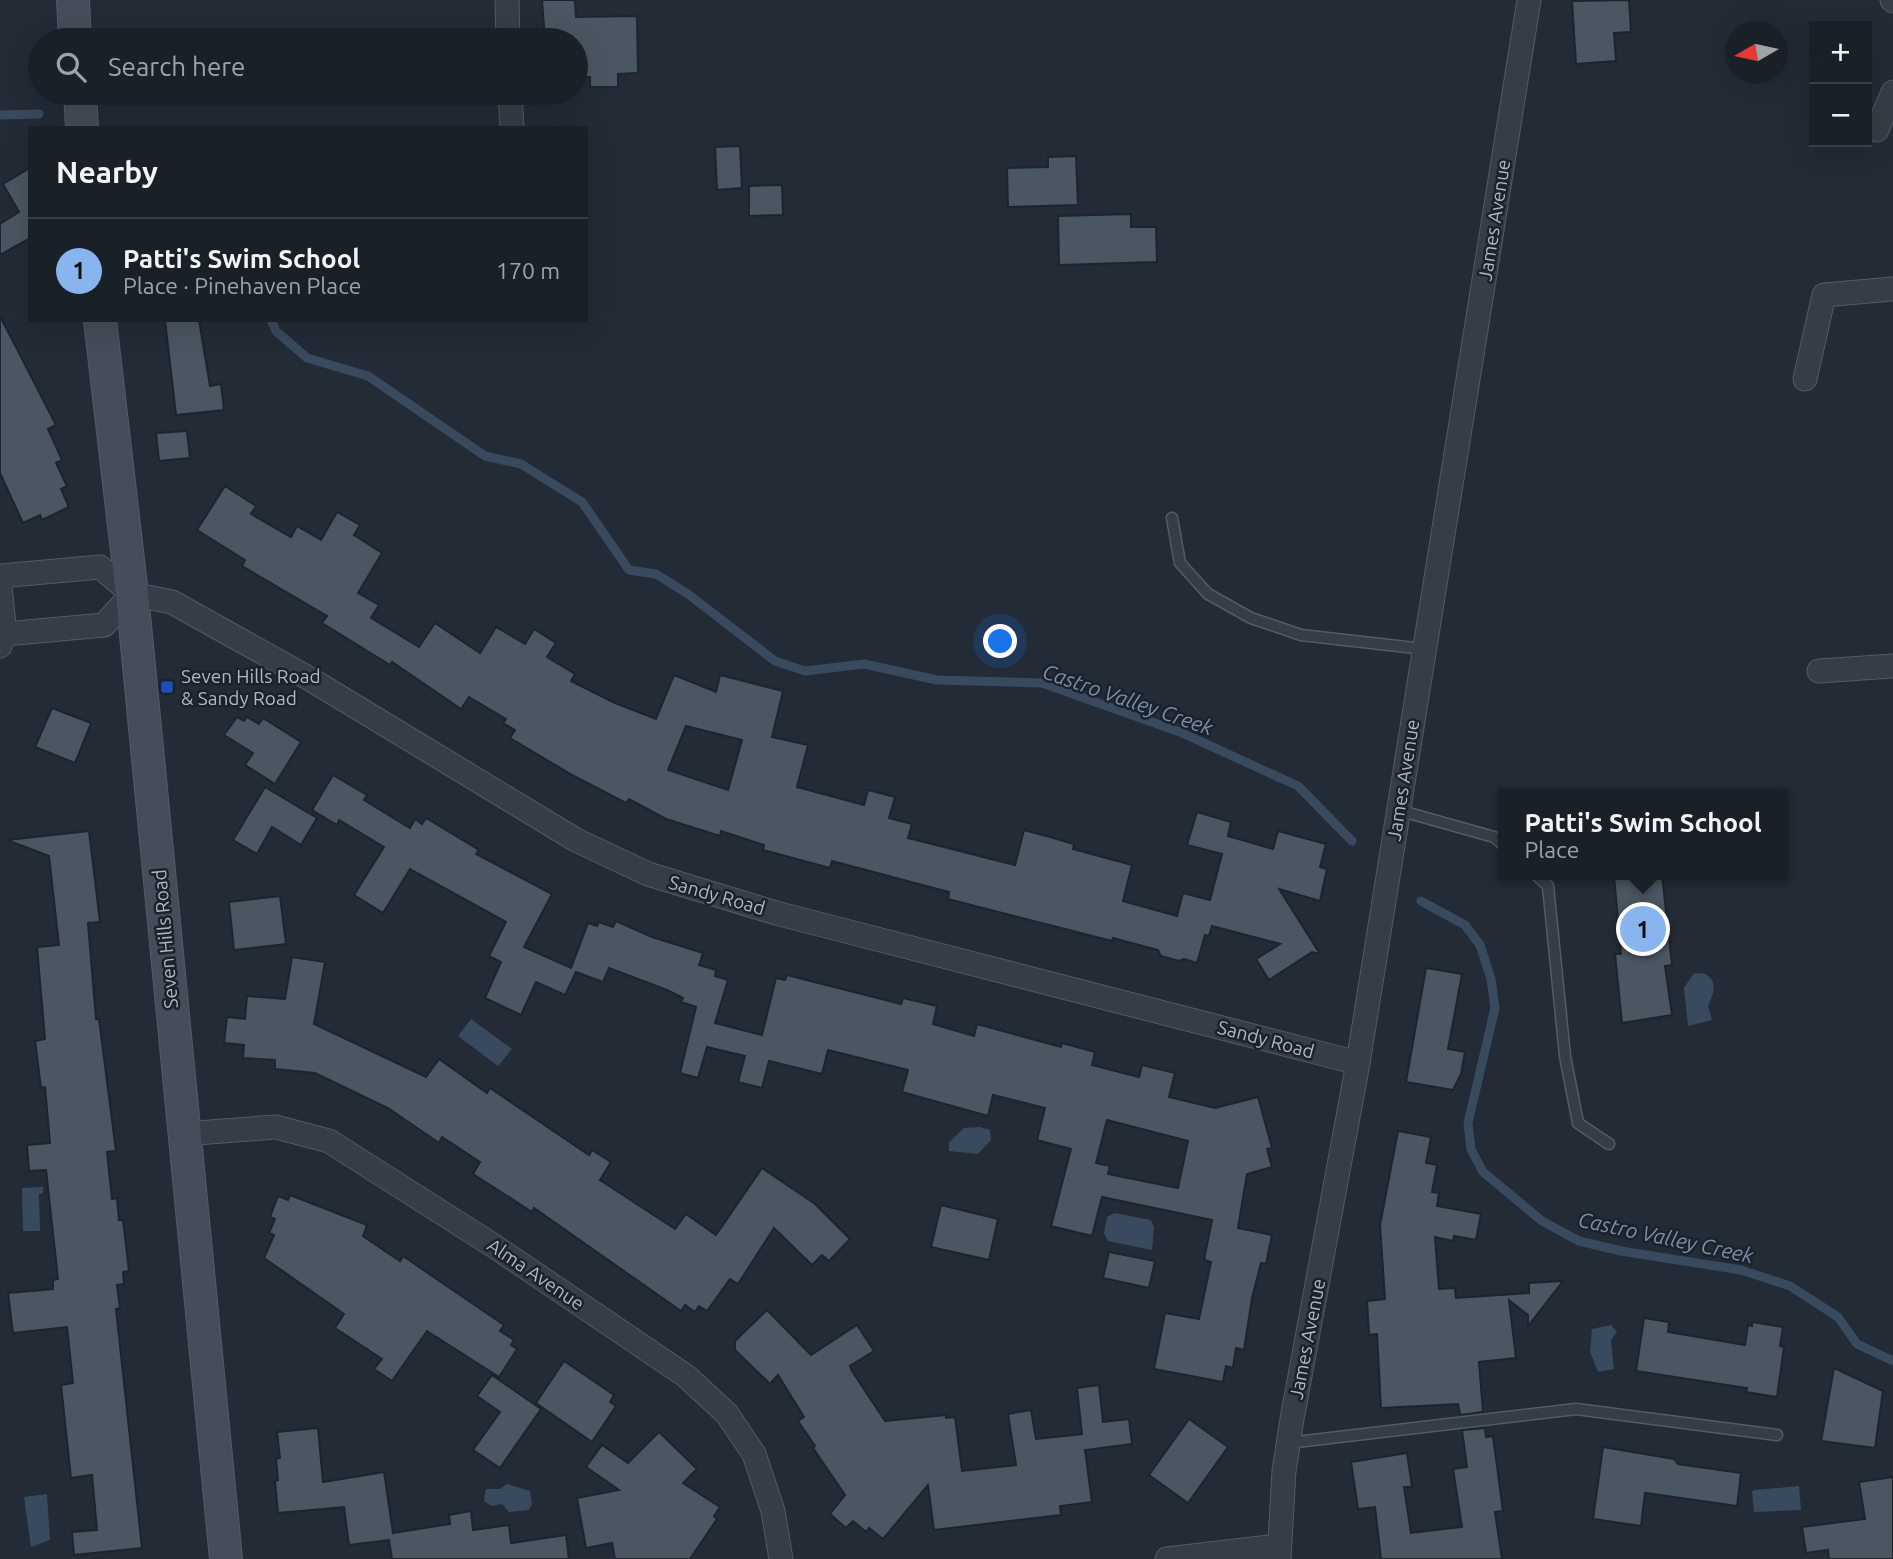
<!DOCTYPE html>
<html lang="en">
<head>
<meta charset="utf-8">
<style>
  :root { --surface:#1a2028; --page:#232830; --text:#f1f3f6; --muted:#9fa3a8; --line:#383e45; --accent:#89b5ee }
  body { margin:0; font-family:Ubuntu,sans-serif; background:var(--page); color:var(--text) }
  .controls { position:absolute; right:21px; top:21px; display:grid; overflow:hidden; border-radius:0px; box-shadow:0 7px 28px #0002 }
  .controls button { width:63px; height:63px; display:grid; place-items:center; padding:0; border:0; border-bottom:2px solid var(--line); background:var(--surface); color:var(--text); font:35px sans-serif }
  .compass { position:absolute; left:1725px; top:21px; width:63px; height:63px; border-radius:50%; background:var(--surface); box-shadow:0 7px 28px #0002; rotate:261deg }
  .you { position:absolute; left:1001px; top:642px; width:24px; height:24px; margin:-18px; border:5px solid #fff; border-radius:50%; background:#1a73e8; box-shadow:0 0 0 10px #1a73e833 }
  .badge { display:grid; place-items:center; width:46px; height:46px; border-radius:50%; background:var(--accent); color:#111; font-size:23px; font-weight:700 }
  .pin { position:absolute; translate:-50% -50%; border:4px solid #fff; box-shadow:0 2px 7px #0006 }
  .popup { position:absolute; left:1498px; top:789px; width:290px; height:91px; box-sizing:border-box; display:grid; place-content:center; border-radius:0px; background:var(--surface); filter:drop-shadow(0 2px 5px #0005); font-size:23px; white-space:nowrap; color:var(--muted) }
  .popup b { font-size:26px; color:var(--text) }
  .popup::after { content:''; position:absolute; left:50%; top:100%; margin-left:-14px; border:14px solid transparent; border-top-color:var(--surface) }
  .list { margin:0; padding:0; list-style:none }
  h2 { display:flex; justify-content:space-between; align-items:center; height:91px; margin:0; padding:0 28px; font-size:30px }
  h2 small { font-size:23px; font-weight:400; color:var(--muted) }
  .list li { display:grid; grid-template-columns:46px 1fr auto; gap:21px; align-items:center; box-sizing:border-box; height:105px; padding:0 28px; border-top:2px solid var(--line) }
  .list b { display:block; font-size:26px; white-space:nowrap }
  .list p { margin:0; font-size:23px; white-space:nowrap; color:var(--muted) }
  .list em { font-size:23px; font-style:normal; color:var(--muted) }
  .icon { flex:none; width:38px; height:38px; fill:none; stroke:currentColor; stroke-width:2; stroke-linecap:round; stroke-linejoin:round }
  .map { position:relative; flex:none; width:1893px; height:1559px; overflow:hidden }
  .search { position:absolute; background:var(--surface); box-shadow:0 7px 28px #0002; left:28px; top:28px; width:560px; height:77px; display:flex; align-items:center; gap:18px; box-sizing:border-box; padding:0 24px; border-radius:38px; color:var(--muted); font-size:26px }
  .panel { position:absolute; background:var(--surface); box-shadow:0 7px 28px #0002; left:28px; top:126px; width:560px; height:196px; border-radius:0px }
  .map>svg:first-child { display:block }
  .water { fill:#394a5e }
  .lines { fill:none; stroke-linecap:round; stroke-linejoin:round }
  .stream { stroke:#394a5e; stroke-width:9 }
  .building { fill:#4a5661; stroke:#1d242d; stroke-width:2; fill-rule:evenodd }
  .lane-casing { stroke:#535b64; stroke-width:13 }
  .street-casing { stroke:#535b64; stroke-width:25 }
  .secondary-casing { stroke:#535b64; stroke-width:34 }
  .lane { stroke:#353d46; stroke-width:10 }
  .street { stroke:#353d46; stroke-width:23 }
  .secondary { stroke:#444d59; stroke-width:32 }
  .transit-dot { fill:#1a4fb4; stroke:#1b222b; stroke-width:2.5 }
  .labels { text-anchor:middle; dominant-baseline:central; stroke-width:5; stroke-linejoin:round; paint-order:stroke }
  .street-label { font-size:19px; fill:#b0b8c3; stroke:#1b222b }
  .poi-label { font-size:19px; fill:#b0b8c3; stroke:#1b222b; text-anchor:start }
  .water-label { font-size:21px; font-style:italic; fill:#7a90a9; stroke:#1b222b }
</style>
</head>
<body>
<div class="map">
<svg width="1893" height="1559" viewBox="0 0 1893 1559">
  <rect width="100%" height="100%" fill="#222b36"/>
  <g class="water">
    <path d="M1694 973 1706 974C1719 985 1713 993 1708 1006L1712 1020 1688 1026 1684 988Z"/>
    <path d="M471 1019 512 1049 498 1066 458 1036Z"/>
    <path d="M964 1128 980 1127 990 1130 991 1140 978 1154 949 1151V1142Z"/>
    <path d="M43 1187V1193L39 1194 40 1231H23L22 1188Z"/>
    <path d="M1114 1213 1151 1220 1154 1227 1152 1250 1108 1241 1104 1233 1107 1217Z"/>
    <path d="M1611 1325 1617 1332 1611 1340 1614 1369 1598 1372 1590 1352 1592 1329Z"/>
    <path d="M507 1484 530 1491 532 1504 529 1510 509 1512 502 1504 491 1506 484 1501 486 1489H500Z"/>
    <path d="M1799 1486 1801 1510 1754 1512 1752 1491 1755 1490Z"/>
    <path d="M47 1494 50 1540 31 1547 24 1497Z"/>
  </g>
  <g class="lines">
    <g class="stream">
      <path d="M0 115 39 114"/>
      <path d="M271 320 276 331 307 358 368 376 485 456 521 464 582 502 629 570 656 574 688 594 775 661 805 671 864 664 937 680 1042 683 1180 732 1298 786 1352 841"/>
      <path d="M1421 901 1465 925 1480 945 1491 979 1495 1008 1468 1123 1471 1149 1483 1172 1542 1221 1579 1241 1621 1251 1741 1270 1790 1286 1838 1317 1857 1344 1893 1361"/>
    </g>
  </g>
  <g class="building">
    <path d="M542 0H575L576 17 637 16 638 73 618 74V87H590V77H576V40H545Z"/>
    <path d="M1629 0 1631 32 1614 33 1616 61 1576 64 1572 1Z"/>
    <path d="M740 146 742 188 717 190 715 147Z"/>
    <path d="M1076 156 1078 205 1008 207 1007 168 1048 167V157Z"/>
    <path d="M30 168V238L0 255V224L19 212 3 184Z"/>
    <path d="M782 185 783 215 749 216V186Z"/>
    <path d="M1131 214V227H1156L1157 262 1059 265 1058 216Z"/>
    <path d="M0 316 56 425 48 429 62 460 56 463 67 486 61 489 69 507 42 520 40 515 23 523 0 473Z"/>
    <path d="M165 320H199L210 386 221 384 224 410 176 415Z"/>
    <path d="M187 431 190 458 159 461 156 433Z"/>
    <path d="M225 486 256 506 251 514 291 537 297 526 321 540 337 512 360 525 354 535 382 553 358 593 379 605 371 618 419 647 435 623 480 653 496 627 525 644 534 629 556 643 547 657 575 674 571 681 615 703 656 719 674 675 716 692 720 675 783 691 772 737 808 745 797 787 864 805 868 790 895 797 889 818 912 824 908 838 1015 865 1024 830 1050 837 1074 844 1073 849 1132 865 1123 901 1177 916 1183 893 1210 900 1222 854 1187 845 1197 812 1231 822 1228 836 1273 849 1278 831 1326 844 1320 867 1327 869 1320 901 1279 889 1320 954 1312 952 1269 980 1256 959 1280 944 1212 926 1209 936 1205 935 1197 963 1184 959 1179 961 1161 956 1158 950 1113 938 1112 941 948 899 949 892 832 861 830 868 763 850 764 845 721 831 720 836 666 819 629 799 626 803 572 775 510 738 515 730 503 723 506 719 469 697 461 709 392 662 390 665 322 623 327 616 242 566 245 560 197 530ZM686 726 742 740 728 790 668 770Z"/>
    <path d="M52 708 91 723 75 763 35 747Z"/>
    <path d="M237 717 244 721 247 717 259 724 263 718 301 742 275 784 245 765 253 753 224 735Z"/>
    <path d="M333 775 367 795 364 800 410 828 415 819 422 824 426 818 479 850 476 854 552 894 524 947 571 968 588 923 597 926 599 922 613 927 616 921 652 937 703 953 699 965 716 970 715 976 728 980 715 1023 762 1035 776 978 785 980 787 975 901 1004 903 998 937 1006 933 1024 974 1036 977 1024 1061 1047 1062 1043 1095 1052 1092 1065 1139 1077 1142 1065 1175 1073 1169 1097 1215 1108 1258 1097 1272 1148 1267 1149 1272 1167 1247 1174 1238 1228 1272 1235 1266 1264 1261 1263 1252 1298 1244 1350 1236 1348 1233 1368 1226 1366 1223 1382 1154 1369 1165 1313 1199 1319 1211 1262 1204 1260 1212 1220 1102 1197 1092 1236 1051 1226 1071 1149 1037 1140 1045 1108 993 1095 988 1116 902 1092 908 1070 828 1050 822 1074 769 1061 762 1088 738 1082 745 1056 707 1047 698 1078 680 1073 696 1007 681 1002 683 998 667 990 609 968 603 982 576 972 565 995 536 982 521 1015 485 998 501 962 489 956 506 922 410 869 383 913 354 895 384 847 339 820 337 825 312 810ZM1107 1120 1188 1141 1178 1188 1108 1174 1110 1166 1096 1163Z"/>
    <path d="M265 787 317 818 301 845 272 827 257 854 233 840Z"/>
    <path d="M89 831 100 922 88 923 96 1019H99L116 1151 107 1152 112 1199 117 1198 119 1220H123L129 1271 123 1272 124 1284 117 1285 120 1308 116 1309 142 1548 74 1555 72 1532 97 1530 92 1475 71 1478 61 1385 73 1383 67 1327 13 1333 8 1293 53 1289V1280L58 1279 46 1170 29 1171 27 1145 50 1143 45 1087 41 1088 35 1041 45 1039 37 947 59 945 49 856 7 840Z"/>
    <path d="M1614 875H1662L1672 965 1665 966 1672 1015 1622 1023 1615 954H1621Z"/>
    <path d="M280 896 286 944 234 950 229 902Z"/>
    <path d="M292 957 325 962 314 1024 426 1077 439 1059 487 1093 490 1088 589 1155 592 1150 611 1162 600 1180 675 1229 686 1214 716 1235 762 1168 815 1204 850 1239 829 1261 822 1255 812 1265 774 1228 738 1284 730 1279 707 1311 699 1306 695 1312 685 1305 681 1311 534 1208 532 1212 473 1174 480 1162 442 1137 439 1143 388 1108 315 1073 275 1069V1060L243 1058 244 1045 224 1043 227 1017 245 1019 247 996 285 999Z"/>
    <path d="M1426 968 1462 974 1448 1049 1465 1052 1461 1074 1453 1090 1406 1082Z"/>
    <path d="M1398 1131 1431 1137 1426 1163 1437 1165 1432 1192 1439 1193 1437 1206 1481 1214 1476 1240 1454 1236 1453 1241 1435 1237 1439 1289 1455 1288 1456 1298 1529 1293V1283L1563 1281 1528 1326V1315L1509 1300 1516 1358 1479 1362 1483 1412 1460 1415 1458 1404 1381 1408 1377 1334 1369 1335 1367 1301 1385 1299 1380 1225Z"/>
    <path d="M290 1195 367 1225 363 1236 400 1261 403 1256 504 1325 500 1331 514 1340 511 1345 517 1349 499 1377 427 1331 392 1381 374 1369 382 1359 335 1328 344 1314 264 1258 274 1235 269 1233 275 1219 270 1217 278 1196 288 1200Z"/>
    <path d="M941 1205 998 1219 989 1260 931 1247Z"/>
    <path d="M1109 1252 1155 1261 1149 1288 1103 1278Z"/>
    <path d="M767 1310 811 1355 857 1325 874 1351 850 1366 852 1371 885 1421 946 1415V1418L955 1417 962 1471 1016 1465 1008 1414 1031 1410 1036 1439 1082 1434 1077 1388 1099 1385 1103 1422 1129 1419 1132 1444 1085 1450 1092 1502 1060 1506 1061 1515 934 1530 928 1485 883 1539 869 1528 866 1532 853 1521 846 1528 830 1514 845 1495 813 1448 815 1446 798 1421 804 1417 778 1375 770 1384 735 1350V1341Z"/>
    <path d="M1644 1318 1669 1322 1668 1332 1745 1345 1748 1325 1752 1326V1322L1783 1327 1780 1346 1784 1347 1777 1397 1746 1392 1747 1388 1636 1371Z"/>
    <path d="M564 1361 614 1395 610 1402 616 1406 592 1442 536 1403Z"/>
    <path d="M1834 1368 1883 1391 1875 1448 1821 1441Z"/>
    <path d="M492 1375 541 1409 500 1468 473 1450 500 1412 477 1396Z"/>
    <path d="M1189 1419 1228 1447 1188 1503 1149 1475Z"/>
    <path d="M318 1428 323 1482 384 1472 393 1533 450 1524 449 1515 471 1511 473 1530 509 1525 511 1543 566 1535 569 1559H392L389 1540 349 1545 344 1507 278 1513 275 1481 278 1480 276 1459 280 1458 277 1432Z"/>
    <path d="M1485 1428 1486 1437 1493 1436 1503 1511 1495 1512 1502 1559H1381L1375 1507 1358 1509 1351 1462 1407 1453 1412 1487H1404L1411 1533 1462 1527 1453 1469 1467 1467 1462 1430Z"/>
    <path d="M659 1432 697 1469 683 1483 720 1507 714 1516 717 1519 690 1559H615L612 1543 586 1548 577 1498 619 1490 586 1467 602 1445 628 1463Z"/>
    <path d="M1603 1447 1674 1459 1678 1464 1741 1473 1737 1506 1645 1493 1641 1526 1593 1519Z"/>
    <path d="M1893 1477V1559H1829L1828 1550 1806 1553 1802 1527 1865 1519 1859 1482Z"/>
  </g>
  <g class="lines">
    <g class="lane-casing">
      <g id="lane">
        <path d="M1172 518 1180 563 1208 594 1251 618 1301 635 1424 649"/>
        <path d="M1398 810 1494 837 1503 845"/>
        <path d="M1536 875 1548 886 1565 1056 1578 1123 1609 1144"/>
        <path d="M1288 1443 1576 1409 1777 1435"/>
      </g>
    </g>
    <g class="street-casing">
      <g id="street">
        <path d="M507 0 508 40"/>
        <path d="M1892 0 1893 1"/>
        <path d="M510 93 512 128"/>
        <path d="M1877 130 1893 92"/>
        <path d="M1805 379 1824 295 1893 289"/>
        <path d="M0 576 100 567 132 594 172 602 310 679 576 840 648 874 776 913 1358 1063"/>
        <path d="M0 586 5 634 0 646"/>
        <path d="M5 634 104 625 132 594"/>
        <path d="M1819 671 1893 666"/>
        <path d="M183 1134 276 1127 329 1141 494 1246 686 1376 727 1414 754 1454 773 1511 781 1559"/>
        <path d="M1167 1559 1278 1546"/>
        <path d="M1279 1559 1284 1471 1292 1419 1358 1063 1529 0"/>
      </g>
    </g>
    <g class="secondary-casing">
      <g id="secondary">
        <path d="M73 0 75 40"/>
        <path d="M80 93 82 128"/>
        <path d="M100 320 132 594 226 1559"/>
      </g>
    </g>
    <use href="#lane" class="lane"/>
    <use href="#street" class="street"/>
    <use href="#secondary" class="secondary"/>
  </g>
  <rect class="transit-dot" x="160" y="680" width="14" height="14" rx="3.5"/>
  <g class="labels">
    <g class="street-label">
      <text transform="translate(1494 220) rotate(-81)">James Avenue</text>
      <text transform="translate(1403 780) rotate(-81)">James Avenue</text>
      <text transform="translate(717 895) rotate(16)">Sandy Road</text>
      <text transform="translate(165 939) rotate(-95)">Seven Hills Road</text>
      <text transform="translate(1266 1039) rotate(15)">Sandy Road</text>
      <text transform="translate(536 1274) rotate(34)">Alma Avenue</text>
      <text transform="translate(1307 1339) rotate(-79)">James Avenue</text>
    </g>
    <g class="poi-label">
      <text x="181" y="676">Seven Hills Road<tspan x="181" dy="22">&amp; Sandy Road</tspan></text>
    </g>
    <g class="water-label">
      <text transform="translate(1128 699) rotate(19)">Castro Valley Creek</text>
      <text transform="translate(1666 1237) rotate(12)">Castro Valley Creek</text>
    </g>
  </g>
</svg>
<div class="controls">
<button>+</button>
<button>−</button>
</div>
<svg class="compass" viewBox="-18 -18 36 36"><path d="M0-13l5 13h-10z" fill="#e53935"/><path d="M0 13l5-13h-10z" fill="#9fa3a8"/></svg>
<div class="you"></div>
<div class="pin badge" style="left:1643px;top:929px">1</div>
<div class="popup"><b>Patti's Swim School</b>Place</div>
<div class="search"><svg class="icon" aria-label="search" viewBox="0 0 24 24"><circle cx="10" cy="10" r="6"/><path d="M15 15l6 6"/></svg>Search here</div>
<section class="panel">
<h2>Nearby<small></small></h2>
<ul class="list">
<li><span class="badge">1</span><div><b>Patti's Swim School</b><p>Place · Pinehaven Place</p></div><em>170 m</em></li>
</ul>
</section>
</div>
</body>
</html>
